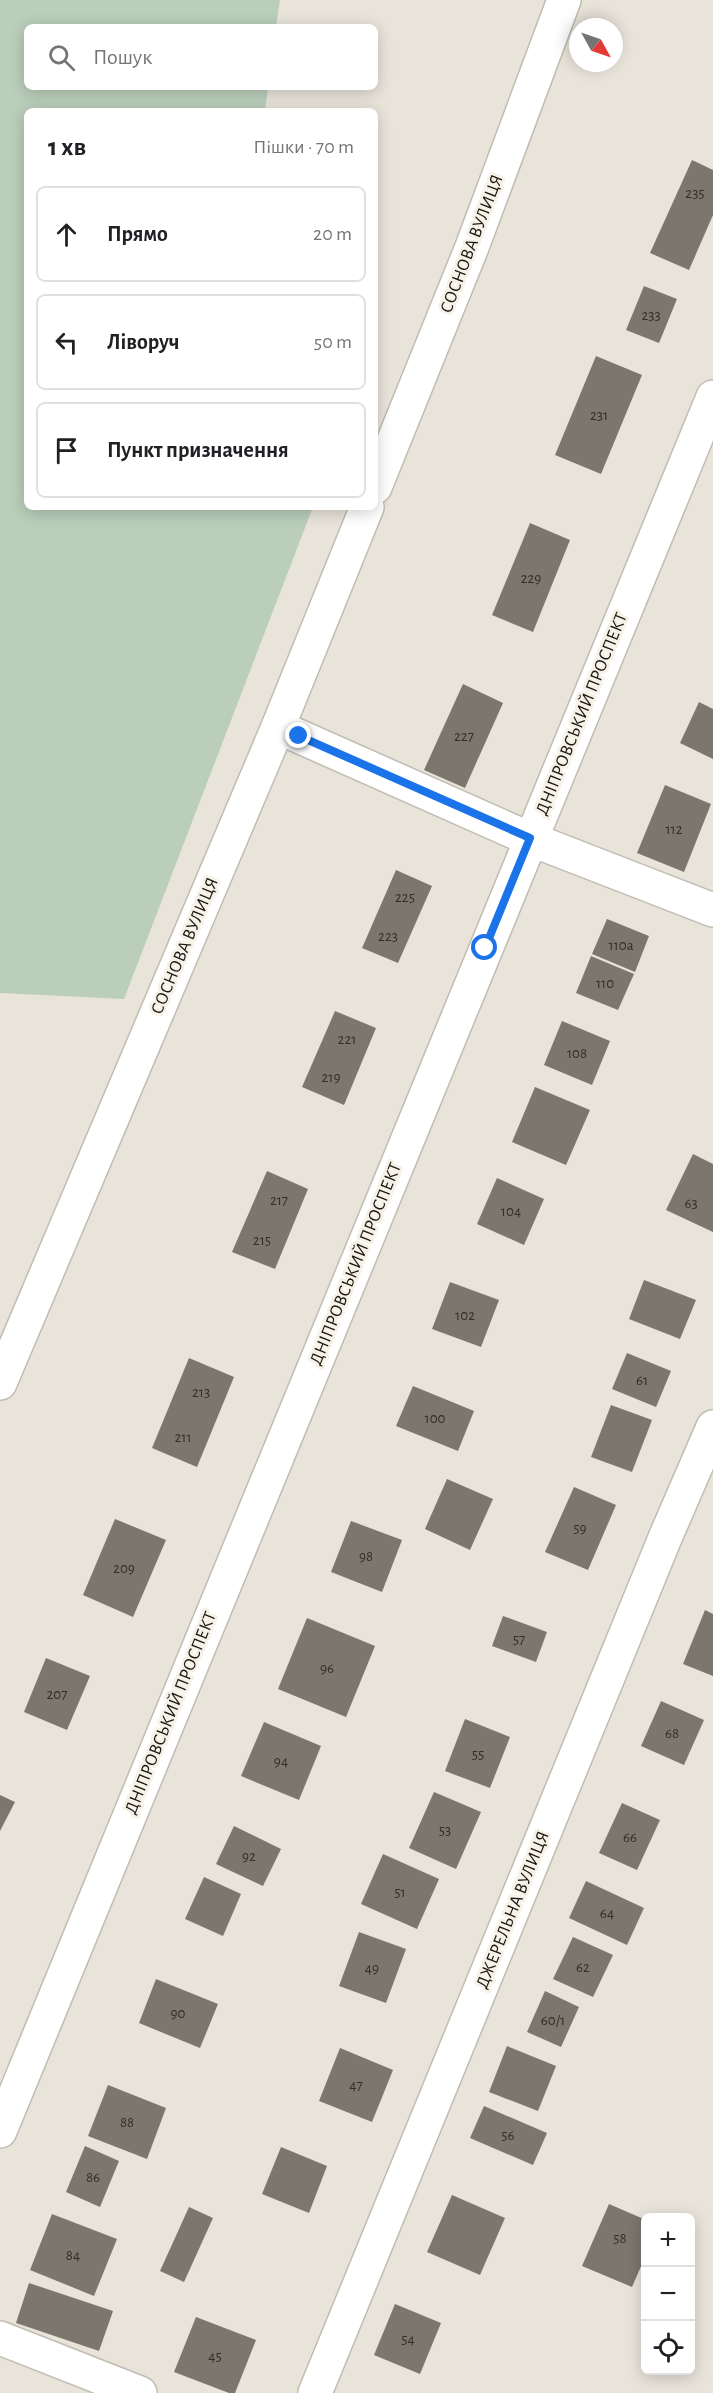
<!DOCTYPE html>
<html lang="uk">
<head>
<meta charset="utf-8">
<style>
  :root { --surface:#fff; --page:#f6f6f6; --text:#202124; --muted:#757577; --line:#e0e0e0 }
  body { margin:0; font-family:"Alegreya Sans",sans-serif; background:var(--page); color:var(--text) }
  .controls { position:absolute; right:18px; bottom:18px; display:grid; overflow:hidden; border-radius:9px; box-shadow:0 3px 15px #0003 }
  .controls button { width:54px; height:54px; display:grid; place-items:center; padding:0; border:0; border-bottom:2px solid var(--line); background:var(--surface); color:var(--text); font:30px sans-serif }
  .compass { position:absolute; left:569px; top:18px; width:54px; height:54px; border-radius:50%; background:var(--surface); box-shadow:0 3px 15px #0003; rotate:130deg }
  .stop { position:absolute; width:18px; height:18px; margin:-14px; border:4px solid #1a73e8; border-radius:50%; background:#fff }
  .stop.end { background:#1a73e8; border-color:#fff; box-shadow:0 2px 6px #0008 }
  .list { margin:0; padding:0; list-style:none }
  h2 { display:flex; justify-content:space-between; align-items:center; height:78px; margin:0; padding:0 24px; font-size:26px }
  h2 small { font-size:20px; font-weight:400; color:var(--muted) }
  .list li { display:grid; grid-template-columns:39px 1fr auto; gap:18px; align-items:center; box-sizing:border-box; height:96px; margin:0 12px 12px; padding:0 12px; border:2px solid var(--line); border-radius:9px }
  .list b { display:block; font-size:22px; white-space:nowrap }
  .list em { font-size:20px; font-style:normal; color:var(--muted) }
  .icon { flex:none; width:33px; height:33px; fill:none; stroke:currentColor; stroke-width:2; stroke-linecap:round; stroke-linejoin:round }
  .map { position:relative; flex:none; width:713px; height:2393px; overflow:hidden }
  .search { position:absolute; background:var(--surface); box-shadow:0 3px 15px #0003; left:24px; top:24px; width:354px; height:66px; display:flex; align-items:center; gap:15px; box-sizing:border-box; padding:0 21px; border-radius:9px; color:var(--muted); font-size:22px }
  .panel { position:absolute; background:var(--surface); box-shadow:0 3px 15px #0003; left:24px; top:108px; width:354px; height:402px; border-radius:9px }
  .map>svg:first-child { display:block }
  .green { fill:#baceba }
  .building { fill:#7b776d }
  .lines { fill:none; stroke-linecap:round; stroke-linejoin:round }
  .minor-casing { stroke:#c1bcb1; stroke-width:36 }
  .minor { stroke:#fff; stroke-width:33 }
  .route { stroke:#1a73e8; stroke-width:8 }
  .labels { text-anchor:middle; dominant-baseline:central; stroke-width:6; stroke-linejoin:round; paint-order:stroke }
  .number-label { font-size:15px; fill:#322f2a }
  .street-label { font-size:18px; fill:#191713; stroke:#f7f2e7 }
</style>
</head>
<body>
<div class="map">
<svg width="713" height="2393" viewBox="0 0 713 2393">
  <rect width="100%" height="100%" fill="#e9e4da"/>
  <path class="green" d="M0 0H280L276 27H27V87H268L265 111H27V507H313L124 999 0 993Z"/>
  <g class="building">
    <path d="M692 160 713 170V215L689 270 650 253Z"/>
    <path d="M644 286 677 299 659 343 626 330Z"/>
    <path d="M596 356 642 375 601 474 555 455Z"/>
    <path d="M530 523 570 540 533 632 492 615Z"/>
    <path d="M463 684 503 703 465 788 424 770Z"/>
    <path d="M699 702 713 709V759L680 743Z"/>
    <path d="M665 785 711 804 684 872 637 853Z"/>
    <path d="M396 870 432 886 398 963 362 948Z"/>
    <path d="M607 919 649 936 635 972 592 954Z"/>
    <path d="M591 956 634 974 618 1010 576 993Z"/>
    <path d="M335 1011 376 1028 344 1105 302 1087Z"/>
    <path d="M562 1021 610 1041 592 1085 544 1065Z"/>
    <path d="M535 1087 590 1110 566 1165 512 1142Z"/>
    <path d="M693 1154 713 1164V1232L666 1210Z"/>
    <path d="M267 1171 308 1189 275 1269 232 1252Z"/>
    <path d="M497 1178 544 1199 524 1245 477 1224Z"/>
    <path d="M644 1280 696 1300 680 1339 629 1319Z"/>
    <path d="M450 1282 499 1300 481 1347 432 1329Z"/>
    <path d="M627 1353 671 1371 656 1407 612 1389Z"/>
    <path d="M189 1358 234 1377 197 1467 152 1448Z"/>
    <path d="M413 1386 474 1411 458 1451 396 1426Z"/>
    <path d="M611 1405 652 1420 632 1472 591 1457Z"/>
    <path d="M447 1479 493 1499 470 1550 425 1529Z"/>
    <path d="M574 1487 616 1505 588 1570 545 1552Z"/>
    <path d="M115 1519 166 1540 133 1617 83 1595Z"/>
    <path d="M351 1521 402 1540 382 1592 331 1572Z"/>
    <path d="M705 1610 713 1614V1676L683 1664Z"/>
    <path d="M503 1616 547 1632 536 1662 492 1646Z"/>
    <path d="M307 1618 375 1646 346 1717 278 1689Z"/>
    <path d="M46 1658 90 1676 67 1730 24 1712Z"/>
    <path d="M661 1701 704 1720 684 1765 641 1746Z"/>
    <path d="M465 1719 510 1737 490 1788 445 1771Z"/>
    <path d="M264 1722 321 1746 299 1800 241 1776Z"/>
    <path d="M434 1792 481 1812 456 1869 409 1848Z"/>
    <path d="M0 1795 15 1802 0 1831Z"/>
    <path d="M622 1803 660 1820 637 1870 599 1853Z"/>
    <path d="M234 1826 281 1849 263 1886 216 1864Z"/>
    <path d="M383 1854 439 1879 417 1929 361 1904Z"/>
    <path d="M204 1877 241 1894 223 1936 185 1919Z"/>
    <path d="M586 1881 644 1908 627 1945 569 1918Z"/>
    <path d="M359 1932 406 1949 386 2003 339 1986Z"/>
    <path d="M573 1937 613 1955 593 1997 553 1979Z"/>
    <path d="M156 1979 218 2004 200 2048 139 2023Z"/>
    <path d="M545 1991 579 2007 561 2047 527 2032Z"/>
    <path d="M507 2046 556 2066 538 2111 489 2092Z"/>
    <path d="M340 2048 393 2070 372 2122 319 2101Z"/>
    <path d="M108 2085 166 2108 147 2159 88 2136Z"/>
    <path d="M484 2106 547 2133 533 2165 470 2138Z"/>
    <path d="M85 2146 119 2161 100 2207 66 2192Z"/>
    <path d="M281 2147 327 2166 309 2213 262 2194Z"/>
    <path d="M452 2195 505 2218 480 2275 427 2252Z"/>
    <path d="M609 2204 646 2220V2255L632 2287 582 2266Z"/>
    <path d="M189 2207 213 2218 184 2282 160 2271Z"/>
    <path d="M52 2214 117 2239 94 2296 30 2270Z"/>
    <path d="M29 2283 113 2311 99 2351 16 2323Z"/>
    <path d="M395 2304 441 2323 420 2374 374 2355Z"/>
    <path d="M196 2317 256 2340 235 2393H229L174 2372Z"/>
  </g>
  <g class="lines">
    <g class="minor-casing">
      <g id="minor">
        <path d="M375 487 472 247 564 0"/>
        <path d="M278 727 530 839 713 910"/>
        <path d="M0 1383 278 727 367 507"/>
        <path d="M0 2131 713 397"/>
        <path d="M0 2338 140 2393"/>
        <path d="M315 2393 665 1538 713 1427"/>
      </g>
    </g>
    <use href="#minor" class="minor"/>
  </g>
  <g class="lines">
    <path class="route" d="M299 736 530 838 485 948"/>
  </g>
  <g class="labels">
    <g class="number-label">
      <text x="695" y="193">235</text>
      <text x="651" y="315">233</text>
      <text x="599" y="415">231</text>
      <text x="531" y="578">229</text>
      <text x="464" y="736">227</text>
      <text x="674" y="829">112</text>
      <text x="405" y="897">225</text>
      <text x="388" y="936">223</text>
      <text x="621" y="945">110а</text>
      <text x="605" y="983">110</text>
      <text x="347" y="1039">221</text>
      <text x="577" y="1053">108</text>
      <text x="331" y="1077">219</text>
      <text x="279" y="1200">217</text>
      <text x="691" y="1203">63</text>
      <text x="511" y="1211">104</text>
      <text x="262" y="1240">215</text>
      <text x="465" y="1315">102</text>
      <text x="642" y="1380">61</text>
      <text x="201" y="1392">213</text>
      <text x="435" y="1418">100</text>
      <text x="183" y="1437">211</text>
      <text x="580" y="1528">59</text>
      <text x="366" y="1556">98</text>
      <text x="124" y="1568">209</text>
      <text x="519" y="1639">57</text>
      <text x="327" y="1668">96</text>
      <text x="57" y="1694">207</text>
      <text x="672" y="1733">68</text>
      <text x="478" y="1754">55</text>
      <text x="281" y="1761">94</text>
      <text x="445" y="1830">53</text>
      <text x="630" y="1837">66</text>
      <text x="249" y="1856">92</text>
      <text x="400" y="1892">51</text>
      <text x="607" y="1913">64</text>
      <text x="583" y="1967">62</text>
      <text x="372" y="1968">49</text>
      <text x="178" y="2013">90</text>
      <text x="553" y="2020">60/1</text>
      <text x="356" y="2085">47</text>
      <text x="127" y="2122">88</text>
      <text x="508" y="2135">56</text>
      <text x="93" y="2177">86</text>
      <text x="620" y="2238">58</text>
      <text x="73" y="2255">84</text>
      <text x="408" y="2339">54</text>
      <text x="215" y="2356">45</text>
    </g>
    <g class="street-label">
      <text transform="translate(472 244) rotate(-69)">СОСНОВА ВУЛИЦЯ</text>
      <text transform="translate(582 714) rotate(-68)">ДНІПРОВСЬКИЙ ПРОСПЕКТ</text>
      <text transform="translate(185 946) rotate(-67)">СОСНОВА ВУЛИЦЯ</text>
      <text transform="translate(356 1264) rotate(-68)">ДНІПРОВСЬКИЙ ПРОСПЕКТ</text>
      <text transform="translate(171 1713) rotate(-68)">ДНІПРОВСЬКИЙ ПРОСПЕКТ</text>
      <text transform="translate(513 1910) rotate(-68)">ДЖЕРЕЛЬНА ВУЛИЦЯ</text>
    </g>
  </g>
</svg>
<div class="controls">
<button>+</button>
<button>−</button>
<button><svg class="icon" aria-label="locate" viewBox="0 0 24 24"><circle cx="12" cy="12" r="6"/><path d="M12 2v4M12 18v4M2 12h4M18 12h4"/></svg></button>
</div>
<svg class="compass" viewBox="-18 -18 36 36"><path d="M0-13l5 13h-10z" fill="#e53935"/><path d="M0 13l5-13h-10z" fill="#757577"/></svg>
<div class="stop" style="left:485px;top:948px"></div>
<div class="stop end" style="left:299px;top:736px"></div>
<div class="search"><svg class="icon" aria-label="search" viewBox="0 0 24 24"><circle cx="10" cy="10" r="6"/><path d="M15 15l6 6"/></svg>Пошук</div>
<section class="panel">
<h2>1 хв<small>Пішки · 70 m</small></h2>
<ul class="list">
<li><svg class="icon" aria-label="ahead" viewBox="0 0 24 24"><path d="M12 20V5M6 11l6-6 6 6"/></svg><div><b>Прямо</b></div><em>20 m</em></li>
<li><svg class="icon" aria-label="left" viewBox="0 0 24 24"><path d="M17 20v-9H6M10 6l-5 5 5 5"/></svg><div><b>Ліворуч</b></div><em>50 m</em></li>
<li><svg class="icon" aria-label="arrive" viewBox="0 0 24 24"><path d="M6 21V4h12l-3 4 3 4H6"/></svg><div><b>Пункт призначення</b></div></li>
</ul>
</section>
</div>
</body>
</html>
